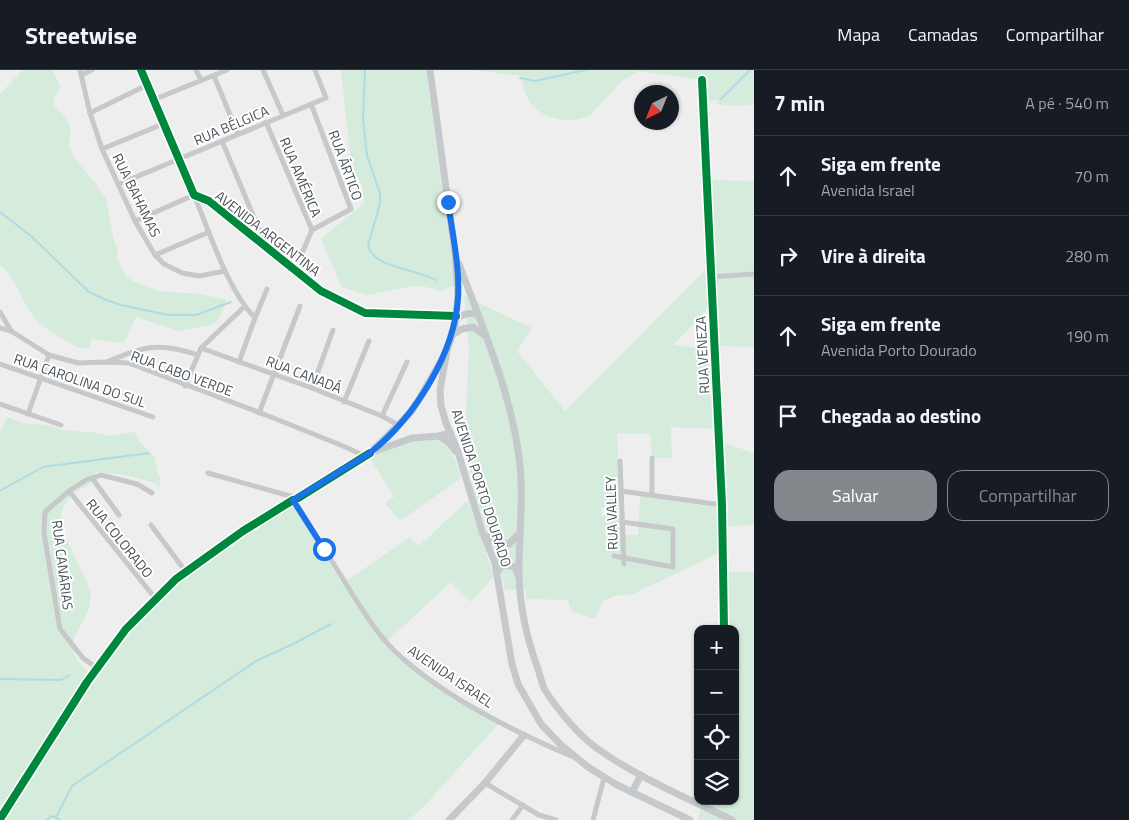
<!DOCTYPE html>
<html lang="pt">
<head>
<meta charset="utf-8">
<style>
  :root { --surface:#171b24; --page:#242831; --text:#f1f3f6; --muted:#9ea1a6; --line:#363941; --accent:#82888c }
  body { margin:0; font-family:"Titillium Web",sans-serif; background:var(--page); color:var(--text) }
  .controls { position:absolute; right:15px; bottom:15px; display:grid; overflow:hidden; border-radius:10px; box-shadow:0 1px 4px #0004 }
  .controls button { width:45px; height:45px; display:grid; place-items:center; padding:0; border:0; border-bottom:1px solid var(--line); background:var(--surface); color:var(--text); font:25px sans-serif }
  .compass { position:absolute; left:634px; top:15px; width:45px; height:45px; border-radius:50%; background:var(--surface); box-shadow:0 1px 4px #0004; rotate:223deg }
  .stop { position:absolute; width:15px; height:15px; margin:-11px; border:4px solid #1a73e8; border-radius:50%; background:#fff }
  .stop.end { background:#1a73e8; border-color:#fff; box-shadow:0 1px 5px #0008 }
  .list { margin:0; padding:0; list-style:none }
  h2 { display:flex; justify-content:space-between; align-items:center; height:65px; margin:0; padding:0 20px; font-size:21px }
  h2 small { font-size:16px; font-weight:400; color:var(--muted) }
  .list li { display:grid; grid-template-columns:32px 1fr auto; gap:15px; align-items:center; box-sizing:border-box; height:80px; padding:0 20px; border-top:1px solid var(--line) }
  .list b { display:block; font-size:19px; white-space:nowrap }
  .list p { margin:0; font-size:16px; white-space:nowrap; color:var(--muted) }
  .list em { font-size:16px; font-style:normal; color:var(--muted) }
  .actions { display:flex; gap:10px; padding:15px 20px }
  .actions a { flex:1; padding:11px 0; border:1px solid var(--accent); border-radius:15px; text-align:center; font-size:18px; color:var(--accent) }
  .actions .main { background:var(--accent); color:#fff }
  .icon { flex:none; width:28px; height:28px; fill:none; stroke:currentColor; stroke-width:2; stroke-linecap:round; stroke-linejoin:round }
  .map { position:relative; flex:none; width:754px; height:750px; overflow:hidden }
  header { display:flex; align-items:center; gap:30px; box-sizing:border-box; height:70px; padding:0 25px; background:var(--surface); border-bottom:1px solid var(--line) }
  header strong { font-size:24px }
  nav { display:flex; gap:28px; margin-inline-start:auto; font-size:18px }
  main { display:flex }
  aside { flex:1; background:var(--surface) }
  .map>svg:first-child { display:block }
  .green { fill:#d5ebdc }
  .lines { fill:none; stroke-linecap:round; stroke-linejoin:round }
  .stream { stroke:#aedce4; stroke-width:2 }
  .street { stroke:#c6c8c9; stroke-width:5 }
  .secondary { stroke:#c6c9cb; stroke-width:7 }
  .cycleway-casing { stroke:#fff; stroke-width:11 }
  .cycleway { stroke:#00873e; stroke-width:8 }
  .route { stroke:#1a73e8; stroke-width:6 }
  .labels { text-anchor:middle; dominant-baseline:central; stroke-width:4; stroke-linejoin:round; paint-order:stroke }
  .street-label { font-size:14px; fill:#485158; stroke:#fff }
</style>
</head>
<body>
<header>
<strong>Streetwise</strong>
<nav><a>Mapa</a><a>Camadas</a><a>Compartilhar</a></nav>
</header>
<main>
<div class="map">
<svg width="754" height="750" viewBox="0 0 754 750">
  <rect width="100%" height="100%" fill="#eee"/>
  <g class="green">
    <path d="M23 0H52L61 17 54 28 53 35 67 50 71 58 69 75 75 89 96 114 106 129 113 166 118 182 117 189 125 205 131 210 158 221 201 224 226 230 222 242 215 254 179 261 136 247 124 273 91 269 90 277 81 279C60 268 39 258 27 237 19 223 13 205 0 195V24Z"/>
    <path d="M341 0H426L455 215 440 221 426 217 413 216 367 225 342 217 321 169 364 133C364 119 362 111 352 101Z"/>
    <path d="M476 0H754V34L739 36 717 34 718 29 704 33 702 10 638 1 622 11 591 44C574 55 545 50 532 35 525 27 523 16 520 6Z"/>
    <path d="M706 110 754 111V277L720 276 717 229 673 275 715 280 716 359 671 357 672 388H652L650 364 617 363 621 436 601 437 602 446 620 445 623 465H638L640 426 720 438 723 481 633 524 614 526 602 532 595 549 571 541 568 530 526 529V519L505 520 503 510 473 420 465 365 469 279 464 226 532 258 517 281 565 341 711 194Z"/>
    <path d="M7 347 23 353 44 355 71 361 92 362 111 366 131 362 135 363 138 370 154 386 157 400 160 408 159 421 157 414C138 407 116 403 96 402 94 405 92 412 89 415 85 418 79 419 75 422 70 426 62 437 61 444 57 462 86 501 90 522 96 552 51 571 88 601L0 739V361Z"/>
    <path d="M438 369C452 380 457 391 461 408L400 451 385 433 394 427 370 388C386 374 417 370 438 369Z"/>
    <path d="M721 372 754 383V455L728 456Z"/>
    <path d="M468 430 494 506 471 532 451 512 384 574 398 589 418 603 500 652 426 734 409 750H3L80 631 87 612 114 584 147 541 196 499 282 441 294 435 342 514 410 467 419 476Z"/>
    <path d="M724 502H754V750H698L703 731H735V559H726Z"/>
  </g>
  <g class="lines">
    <g class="stream">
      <path d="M365 0 363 49 367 86 380 123V134L368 175C372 198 418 199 436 210"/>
      <path d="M520 8 535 11 585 0"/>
      <path d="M721 29 750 0"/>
      <path d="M0 142 31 166 89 222 104 229 121 235 168 245H196L231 232"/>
      <path d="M0 421 43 397 149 383"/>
      <path d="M0 609 61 610 70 605"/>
      <path d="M56 747 72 716 256 591 293 574 331 554"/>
      <path d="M46 750 52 746 60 750"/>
    </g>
    <g class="street">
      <path d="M80 0 90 43 102 79 135 151 155 185 164 194 182 203 199 206 225 201"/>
      <path d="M141 0 194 125 209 131 321 221 365 243 456 246"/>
      <path d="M196 0 201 10"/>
      <path d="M263 0 283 45"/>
      <path d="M81 5 92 0"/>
      <path d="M214 6 238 64"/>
      <path d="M702 10 722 435 724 559"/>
      <path d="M153 30 227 0"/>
      <path d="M90 43 147 15"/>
      <path d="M266 52 312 160"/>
      <path d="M222 71 266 176"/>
      <path d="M102 79 163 54"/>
      <path d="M119 114 326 28 315 0"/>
      <path d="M135 151 194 125C210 163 227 219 255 248L239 292"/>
      <path d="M155 185 209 162"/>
      <path d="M295 199 312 160 351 139 311 34"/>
      <path d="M710 207 754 204"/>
      <path d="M0 242 11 261 49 285 78 293 106 292 129 293 271 347 348 378 364 386"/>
      <path d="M255 248 267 219"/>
      <path d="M0 258 11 261"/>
      <path d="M201 278 312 318 382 346 398 355"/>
      <path d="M109 291C145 276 160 272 198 285"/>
      <path d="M0 294 153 347"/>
      <path d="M185 316 201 278 244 237"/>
      <path d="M312 318 333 260"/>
      <path d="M344 332 369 271"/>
      <path d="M0 334 61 355"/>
      <path d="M259 343 300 236"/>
      <path d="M28 344 49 285"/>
      <path d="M382 346 407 292"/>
      <path d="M652 388V425"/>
      <path d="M620 391 624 494"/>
      <path d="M208 403 297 428"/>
      <path d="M92 408 119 445"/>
      <path d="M69 421 155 528"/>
      <path d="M621 421 722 435"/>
      <path d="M293 430C311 458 329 486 346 514 362 539 378 567 401 587 446 627 515 662 571 686"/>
      <path d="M151 455 186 502"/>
      <path d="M614 486 673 497V459L622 452"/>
      <path d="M97 598 83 588 60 559 44 463 45 442 69 421 86 410 101 405 137 414 152 423"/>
      <path d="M485 713 539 745 556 750"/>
      <path d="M512 750 523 735"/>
      <path d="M593 750 604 708"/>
    </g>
    <g class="secondary">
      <path d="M430 0 455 184 458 225 455 256 447 281 440 320 441 336 446 353 457 379 483 464 495 493 512 594 518 614 541 654 561 675 588 697 617 715 690 750"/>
      <path d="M459 194C483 259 513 326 520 396 524 433 518 470 519 506 520 538 527 569 538 599 540 605 542 614 545 620 557 639 579 666 598 679 637 707 689 729 732 750"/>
      <path d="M456 249C463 244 469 242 478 245"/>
      <path d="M452 265 462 259 473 257 484 265"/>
      <path d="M439 366 449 373 455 381"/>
      <path d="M374 379 412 341 444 286"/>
      <path d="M483 464 496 473 509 474 520 463"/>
      <path d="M497 502 503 495 515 497 518 505"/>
      <path d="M632 722 641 705"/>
      <path d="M0 749 87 612 126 559 176 509 243 461 370 383 412 368 439 366 450 363"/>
      <path d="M449 750 485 713 524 665"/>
    </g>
    <g class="cycleway-casing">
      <g id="cycleway">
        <path d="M141 0 194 125 209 131 321 221 365 243 456 246"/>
        <path d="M702 10 722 435 724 559"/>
        <path d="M298 428 370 383"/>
        <path d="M0 749 87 612 126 559 176 509 243 461 293 430"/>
      </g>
    </g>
    <use href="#cycleway" class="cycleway"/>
  </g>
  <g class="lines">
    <path class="route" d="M324 479 293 430C310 420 326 410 342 400 351 394 362 389 371 382 415 347 455 283 458 227 460 198 452 161 448 132"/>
  </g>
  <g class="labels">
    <g class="street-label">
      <text transform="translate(231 55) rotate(-23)">RUA BÉLGICA</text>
      <text transform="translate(346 95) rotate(70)">RUA ÁRTICO</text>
      <text transform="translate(301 107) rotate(67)">RUA AMÉRICA</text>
      <text transform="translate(137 125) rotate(64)">RUA BAHAMAS</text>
      <text transform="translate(268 163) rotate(38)">AVENIDA ARGENTINA</text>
      <text transform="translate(702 285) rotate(-93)">RUA VENEZA</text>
      <text transform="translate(182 303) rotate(20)">RUA CABO VERDE</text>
      <text transform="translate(304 304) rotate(21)">RUA CANADÁ</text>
      <text transform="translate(80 310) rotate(19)">RUA CAROLINA DO SUL</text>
      <text transform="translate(482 418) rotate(72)">AVENIDA PORTO DOURADO</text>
      <text transform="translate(611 443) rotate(-92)">RUA VALLEY</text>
      <text transform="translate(120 468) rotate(51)">RUA COLORADO</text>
      <text transform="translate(63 495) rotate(83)">RUA CANÁRIAS</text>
      <text transform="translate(451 606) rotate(34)">AVENIDA ISRAEL</text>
    </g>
  </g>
</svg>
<div class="controls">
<button>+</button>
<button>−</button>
<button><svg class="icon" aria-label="locate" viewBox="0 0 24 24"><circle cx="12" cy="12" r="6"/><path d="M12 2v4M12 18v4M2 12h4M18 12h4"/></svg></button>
<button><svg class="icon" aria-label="layers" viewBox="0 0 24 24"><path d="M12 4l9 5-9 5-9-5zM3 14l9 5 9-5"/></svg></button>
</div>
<svg class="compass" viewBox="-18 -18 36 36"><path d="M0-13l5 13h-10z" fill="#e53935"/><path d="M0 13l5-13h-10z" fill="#9ea1a6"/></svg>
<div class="stop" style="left:324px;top:479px"></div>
<div class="stop end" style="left:448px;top:132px"></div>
</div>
<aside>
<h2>7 min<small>A pé · 540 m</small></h2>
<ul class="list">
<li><svg class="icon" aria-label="ahead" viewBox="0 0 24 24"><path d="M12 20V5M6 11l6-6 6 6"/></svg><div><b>Siga em frente</b><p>Avenida Israel</p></div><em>70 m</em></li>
<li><svg class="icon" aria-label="right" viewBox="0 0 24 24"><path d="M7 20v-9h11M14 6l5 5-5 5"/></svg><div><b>Vire à direita</b></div><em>280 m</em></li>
<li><svg class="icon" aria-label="ahead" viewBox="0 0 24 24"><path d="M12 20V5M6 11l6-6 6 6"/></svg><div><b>Siga em frente</b><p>Avenida Porto Dourado</p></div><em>190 m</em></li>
<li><svg class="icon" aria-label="arrive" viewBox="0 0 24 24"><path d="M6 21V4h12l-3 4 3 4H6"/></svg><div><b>Chegada ao destino</b></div></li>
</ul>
<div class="actions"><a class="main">Salvar</a><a>Compartilhar</a></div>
</aside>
</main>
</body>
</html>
